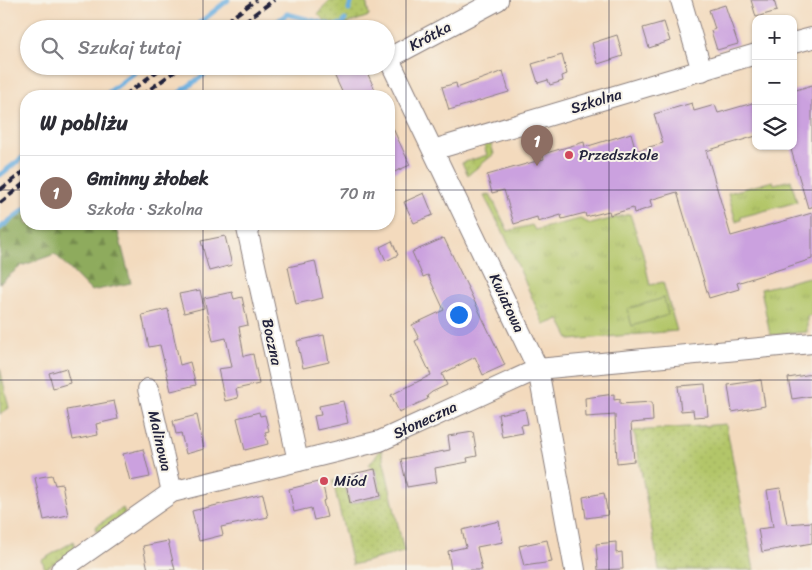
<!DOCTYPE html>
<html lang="pl">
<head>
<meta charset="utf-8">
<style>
  :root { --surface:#fff; --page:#f2f2f3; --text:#2b2b33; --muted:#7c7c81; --line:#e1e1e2; --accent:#d1495b }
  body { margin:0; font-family:Sriracha,sans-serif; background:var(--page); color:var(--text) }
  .controls { position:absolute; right:15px; top:15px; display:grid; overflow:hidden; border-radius:10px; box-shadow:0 1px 4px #0004 }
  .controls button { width:45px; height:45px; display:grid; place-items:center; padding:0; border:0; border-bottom:1px solid var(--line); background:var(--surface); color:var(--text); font:25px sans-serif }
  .you { position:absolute; left:458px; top:314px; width:18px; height:18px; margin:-12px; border:4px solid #fff; border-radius:50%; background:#1a73e8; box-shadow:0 0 0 8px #1a73e833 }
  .badge { display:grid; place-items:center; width:32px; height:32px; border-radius:50%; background:var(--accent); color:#fff; font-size:16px; font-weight:700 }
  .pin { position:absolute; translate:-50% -41px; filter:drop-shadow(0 1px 2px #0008) }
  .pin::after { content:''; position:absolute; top:26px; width:18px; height:15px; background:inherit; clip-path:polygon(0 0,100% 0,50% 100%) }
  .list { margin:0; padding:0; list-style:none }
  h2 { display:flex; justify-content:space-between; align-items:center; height:65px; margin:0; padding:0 20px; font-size:21px }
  h2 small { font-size:16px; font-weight:400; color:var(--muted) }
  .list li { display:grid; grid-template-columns:32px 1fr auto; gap:15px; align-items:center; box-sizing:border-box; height:75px; padding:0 20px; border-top:1px solid var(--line) }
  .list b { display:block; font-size:19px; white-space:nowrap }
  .list p { margin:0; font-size:16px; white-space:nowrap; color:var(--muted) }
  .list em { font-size:16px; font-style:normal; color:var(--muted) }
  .icon { flex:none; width:28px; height:28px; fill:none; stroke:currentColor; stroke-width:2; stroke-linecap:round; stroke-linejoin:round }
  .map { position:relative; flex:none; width:812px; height:570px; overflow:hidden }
  .search { position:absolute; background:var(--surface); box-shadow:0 1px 4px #0004; left:20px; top:20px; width:375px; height:55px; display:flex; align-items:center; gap:12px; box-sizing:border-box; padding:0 18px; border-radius:28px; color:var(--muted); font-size:19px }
  .panel { position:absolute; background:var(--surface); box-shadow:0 1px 4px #0004; left:20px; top:90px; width:375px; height:140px; border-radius:20px }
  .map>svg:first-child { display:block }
  .grass { fill:url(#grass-dots); stroke:#6a7452 }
  .forest { fill:url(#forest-firs); stroke:#58664c }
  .park { fill:url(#park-tufts); stroke:#6a7452 }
  .pitch { fill:#b3c669; stroke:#6a7452 }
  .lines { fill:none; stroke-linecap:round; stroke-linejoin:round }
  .stream { stroke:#6aafe0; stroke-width:5 }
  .building { fill:#cba1df }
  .minor-casing { stroke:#8a7e7c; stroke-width:22 }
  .minor { stroke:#fff; stroke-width:20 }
  .rail { stroke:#22223b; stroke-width:4; stroke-dasharray:8 4; stroke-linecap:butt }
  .grid { fill:none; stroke:#22223b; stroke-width:1; stroke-opacity:0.55 }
  .poi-dot { fill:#d1495b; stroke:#f7f3e8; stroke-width:2 }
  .labels { text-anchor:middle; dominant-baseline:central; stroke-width:4; stroke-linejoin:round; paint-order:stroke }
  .street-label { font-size:15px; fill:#22223b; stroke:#f7f3e8 }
  .poi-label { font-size:15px; fill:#22223b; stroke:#f7f3e8; text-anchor:start }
</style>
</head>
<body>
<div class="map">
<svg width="812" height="570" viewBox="0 0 812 570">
  <defs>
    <pattern id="grass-dots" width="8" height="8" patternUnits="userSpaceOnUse" patternTransform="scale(1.25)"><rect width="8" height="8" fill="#b3c669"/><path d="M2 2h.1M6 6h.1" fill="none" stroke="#9aaa5c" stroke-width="1.8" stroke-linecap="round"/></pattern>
    <pattern id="forest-firs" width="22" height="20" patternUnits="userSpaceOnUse" patternTransform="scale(1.25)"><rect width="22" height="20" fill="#8eab5d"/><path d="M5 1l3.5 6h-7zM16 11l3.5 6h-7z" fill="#748b4e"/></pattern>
    <pattern id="park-tufts" width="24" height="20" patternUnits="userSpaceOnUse" patternTransform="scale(1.25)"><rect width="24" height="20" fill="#b3c669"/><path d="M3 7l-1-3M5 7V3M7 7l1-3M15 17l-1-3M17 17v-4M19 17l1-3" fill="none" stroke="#9aaa5c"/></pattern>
  </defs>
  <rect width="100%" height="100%" fill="#f7f3e8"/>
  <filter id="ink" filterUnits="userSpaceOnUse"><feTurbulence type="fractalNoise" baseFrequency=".02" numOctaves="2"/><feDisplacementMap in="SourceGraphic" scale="10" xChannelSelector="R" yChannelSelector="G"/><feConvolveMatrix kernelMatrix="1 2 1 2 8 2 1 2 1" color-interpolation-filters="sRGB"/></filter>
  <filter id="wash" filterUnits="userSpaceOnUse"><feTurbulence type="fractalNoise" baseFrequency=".0096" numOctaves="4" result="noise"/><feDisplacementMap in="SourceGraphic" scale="20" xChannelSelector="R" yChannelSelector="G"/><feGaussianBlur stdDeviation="1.12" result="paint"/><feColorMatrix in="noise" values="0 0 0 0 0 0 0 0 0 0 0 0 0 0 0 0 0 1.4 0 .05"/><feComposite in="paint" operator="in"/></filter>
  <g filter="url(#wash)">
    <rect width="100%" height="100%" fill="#f3dabd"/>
    <g class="grass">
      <path d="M330 0H366L369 16 341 26 324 20 318 14Z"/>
      <path d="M490 141 494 154 468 175 462 163 487 155 483 143Z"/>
      <path d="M0 368 9 408 0 414Z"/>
      <path d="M726 424 754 570H659L634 431Z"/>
      <path d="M381 449 404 552 352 565 333 481 343 479 350 504 382 496 375 469 369 465Z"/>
      <path d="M123 508 125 513 102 531H96L95 527Z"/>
      <path d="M74 541 75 550 45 569 42 560Z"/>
    </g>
    <path class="forest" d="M26 208V224H116L131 283 91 291 55 254 21 266 0 283V227Z"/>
    <g class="park">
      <path d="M791 180 797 202 741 217V220L736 222 728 193 773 181 774 184Z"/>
      <path d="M490 194 508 231 532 225 535 230 580 219 591 224 630 214 642 250 650 285 663 282 677 331 570 340 559 319 544 325 505 236 484 196Z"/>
      <path d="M809 277 812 286V315L807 316V332L770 335 761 289Z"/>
    </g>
    <path class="pitch" d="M664 298 668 315 632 326 627 309Z"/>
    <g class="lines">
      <g class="stream">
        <path d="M349 10 352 0"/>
        <path d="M192 29 228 0"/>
        <path d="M267 29 287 14 334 26 343 24 345 20"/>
        <path d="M104 96 143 66"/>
        <path d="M175 96 216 66"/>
        <path d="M0 175 26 155"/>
        <path d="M0 228 26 208"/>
      </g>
    </g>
    <g id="blocks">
      <g class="building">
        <path d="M751 0H774L777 11 756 17Z"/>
        <path d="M725 5 738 44 717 50 711 31 715 29 709 10Z"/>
        <path d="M664 22 670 41 649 48 643 28Z"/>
        <path d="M617 35 623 56 598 64 592 43Z"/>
        <path d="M562 55 567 74 562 76 563 81 550 85 548 80 538 83 532 64Z"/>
        <path d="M330 66H364L378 96H344Z"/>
        <path d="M503 71 509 92 449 110 442 87 456 83 457 88Z"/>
        <path d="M812 85V207L808 208 790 146H793V91Z"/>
        <path d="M756 102V136L706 151 731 236 812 213V259L737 283 739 289 709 298 677 192 650 200 652 207 634 213 633 208 610 215 609 211 586 217 585 213 562 219 561 215 538 222 537 217 514 224 504 190 492 193 487 175 544 159 543 154 584 142 585 147 631 133 636 151 663 143 654 114 692 103 694 111 715 105 718 113Z"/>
        <path d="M389 120 410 165 392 173 389 165Z"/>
        <path d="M424 193 433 215 414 223 404 202Z"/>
        <path d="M225 236 232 265 209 271 201 241Z"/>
        <path d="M444 238 505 365 483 375 475 357 442 374 447 385 432 392 427 396 428 399 399 412 391 395 431 375 415 341 419 339 412 325 444 310 428 275 423 277 412 252Z"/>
        <path d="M392 241 398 255 386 261 380 247Z"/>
        <path d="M315 261 323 298 296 304 288 267Z"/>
        <path d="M200 290 204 308 184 313 179 294Z"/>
        <path d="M232 292 234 299 242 297 248 325 239 327 244 356 253 354 259 384 236 389 238 398 225 401 218 369 232 367 226 338 213 341 204 298Z"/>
        <path d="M168 309 180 365 190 362 196 385 171 391 160 345 149 347 142 315Z"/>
        <path d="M324 335 329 362 303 368 297 341Z"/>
        <path d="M66 368 70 383 53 388 49 373Z"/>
        <path d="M812 374V396L792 399 788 378Z"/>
        <path d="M761 380 765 406 732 412 728 385Z"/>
        <path d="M705 384 708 416 694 417 693 410 681 411 678 386Z"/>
        <path d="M614 394V400L620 399V404L652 402 653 421 631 423 634 461 617 463 615 415 586 417 585 398Z"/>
        <path d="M114 401 118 419 96 424 98 435 73 440 67 410Z"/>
        <path d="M343 401 348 423 317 430 314 416 321 415 319 406Z"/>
        <path d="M525 409 528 424 521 425 523 433 502 437 498 414Z"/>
        <path d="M259 412 260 416 265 415 269 431 265 432 268 444 245 450 237 418Z"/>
        <path d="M197 415 204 449 186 454 181 433 176 434 173 421Z"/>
        <path d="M473 432 477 456 467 458 468 462 435 468 437 482 407 487 401 459 450 450 448 436Z"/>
        <path d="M143 449 150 477 130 481 123 454Z"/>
        <path d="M375 469 381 496 350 503 346 483 349 482 348 475Z"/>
        <path d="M52 475 55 485 62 484 68 515 44 520 35 478Z"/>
        <path d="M322 481 326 500 323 501 327 517 314 520 311 508 294 512 289 489Z"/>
        <path d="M780 488 787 524 812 522V543L762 552 758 529 773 527 767 490Z"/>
        <path d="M604 493 608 515 586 518 583 497Z"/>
        <path d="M263 494 268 517 221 527 223 535 199 541 192 511Z"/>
        <path d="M499 521 503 542 477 547 482 570H451L448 551 466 547 462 530Z"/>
        <path d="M547 540 552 562 524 566 519 546Z"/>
        <path d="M168 541 175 570H148L143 546Z"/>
        <path d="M616 542V553L622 552 623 569 598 570 596 544Z"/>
      </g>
    </g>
  </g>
  <g filter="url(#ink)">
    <use href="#blocks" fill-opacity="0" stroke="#8a7e7c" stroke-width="1"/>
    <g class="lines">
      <g class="minor-casing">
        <g id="minor">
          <path d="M681 0 702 71"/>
          <path d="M793 43 812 38"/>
          <path d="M386 53 538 369 575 570"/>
          <path d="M389 58 498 0"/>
          <path d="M433 150 756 54"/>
          <path d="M246 224 298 461"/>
          <path d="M148 389 172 492"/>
          <path d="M61 570 172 492 380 441 538 369 812 343"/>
        </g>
      </g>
      <use href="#minor" class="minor"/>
      <g class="rail">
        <path d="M216 29 256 0"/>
        <path d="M234 29 274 0"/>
        <path d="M124 96 164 66"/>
        <path d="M141 96 182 66"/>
        <path d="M0 190 26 170"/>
        <path d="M0 203 26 182"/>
      </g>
    </g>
  </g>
  <path class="grid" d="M203 0V29M406 0V570M609 0V570M203 66V96M0 190H26M389 190H812M203 224V570M0 380H812"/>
  <g class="poi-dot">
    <circle cx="569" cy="155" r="5"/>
    <circle cx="324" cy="481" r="5"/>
  </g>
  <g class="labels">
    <g class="street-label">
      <text transform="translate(430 36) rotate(-28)">Krótka</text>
      <text transform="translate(596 101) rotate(-17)">Szkolna</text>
      <text transform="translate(507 303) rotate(65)">Kwiatowa</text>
      <text transform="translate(272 342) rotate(78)">Boczna</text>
      <text transform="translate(425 420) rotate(-25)">Słoneczna</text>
      <text transform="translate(160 441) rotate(77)">Malinowa</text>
    </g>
    <g class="poi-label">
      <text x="579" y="155">Przedszkole</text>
      <text x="334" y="481">Miód</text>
    </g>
  </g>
</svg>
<div class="controls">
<button>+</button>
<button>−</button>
<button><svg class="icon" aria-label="layers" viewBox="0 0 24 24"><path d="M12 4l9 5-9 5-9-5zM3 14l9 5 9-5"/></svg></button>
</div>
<div class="you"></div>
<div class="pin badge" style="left:537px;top:166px;background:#8d6e63">1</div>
<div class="search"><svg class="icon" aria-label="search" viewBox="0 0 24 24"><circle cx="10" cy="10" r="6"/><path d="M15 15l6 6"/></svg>Szukaj tutaj</div>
<section class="panel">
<h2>W pobliżu<small></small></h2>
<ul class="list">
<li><span class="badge" style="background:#8d6e63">1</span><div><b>Gminny żłobek</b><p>Szkoła · Szkolna</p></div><em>70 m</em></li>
</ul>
</section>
</div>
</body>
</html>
